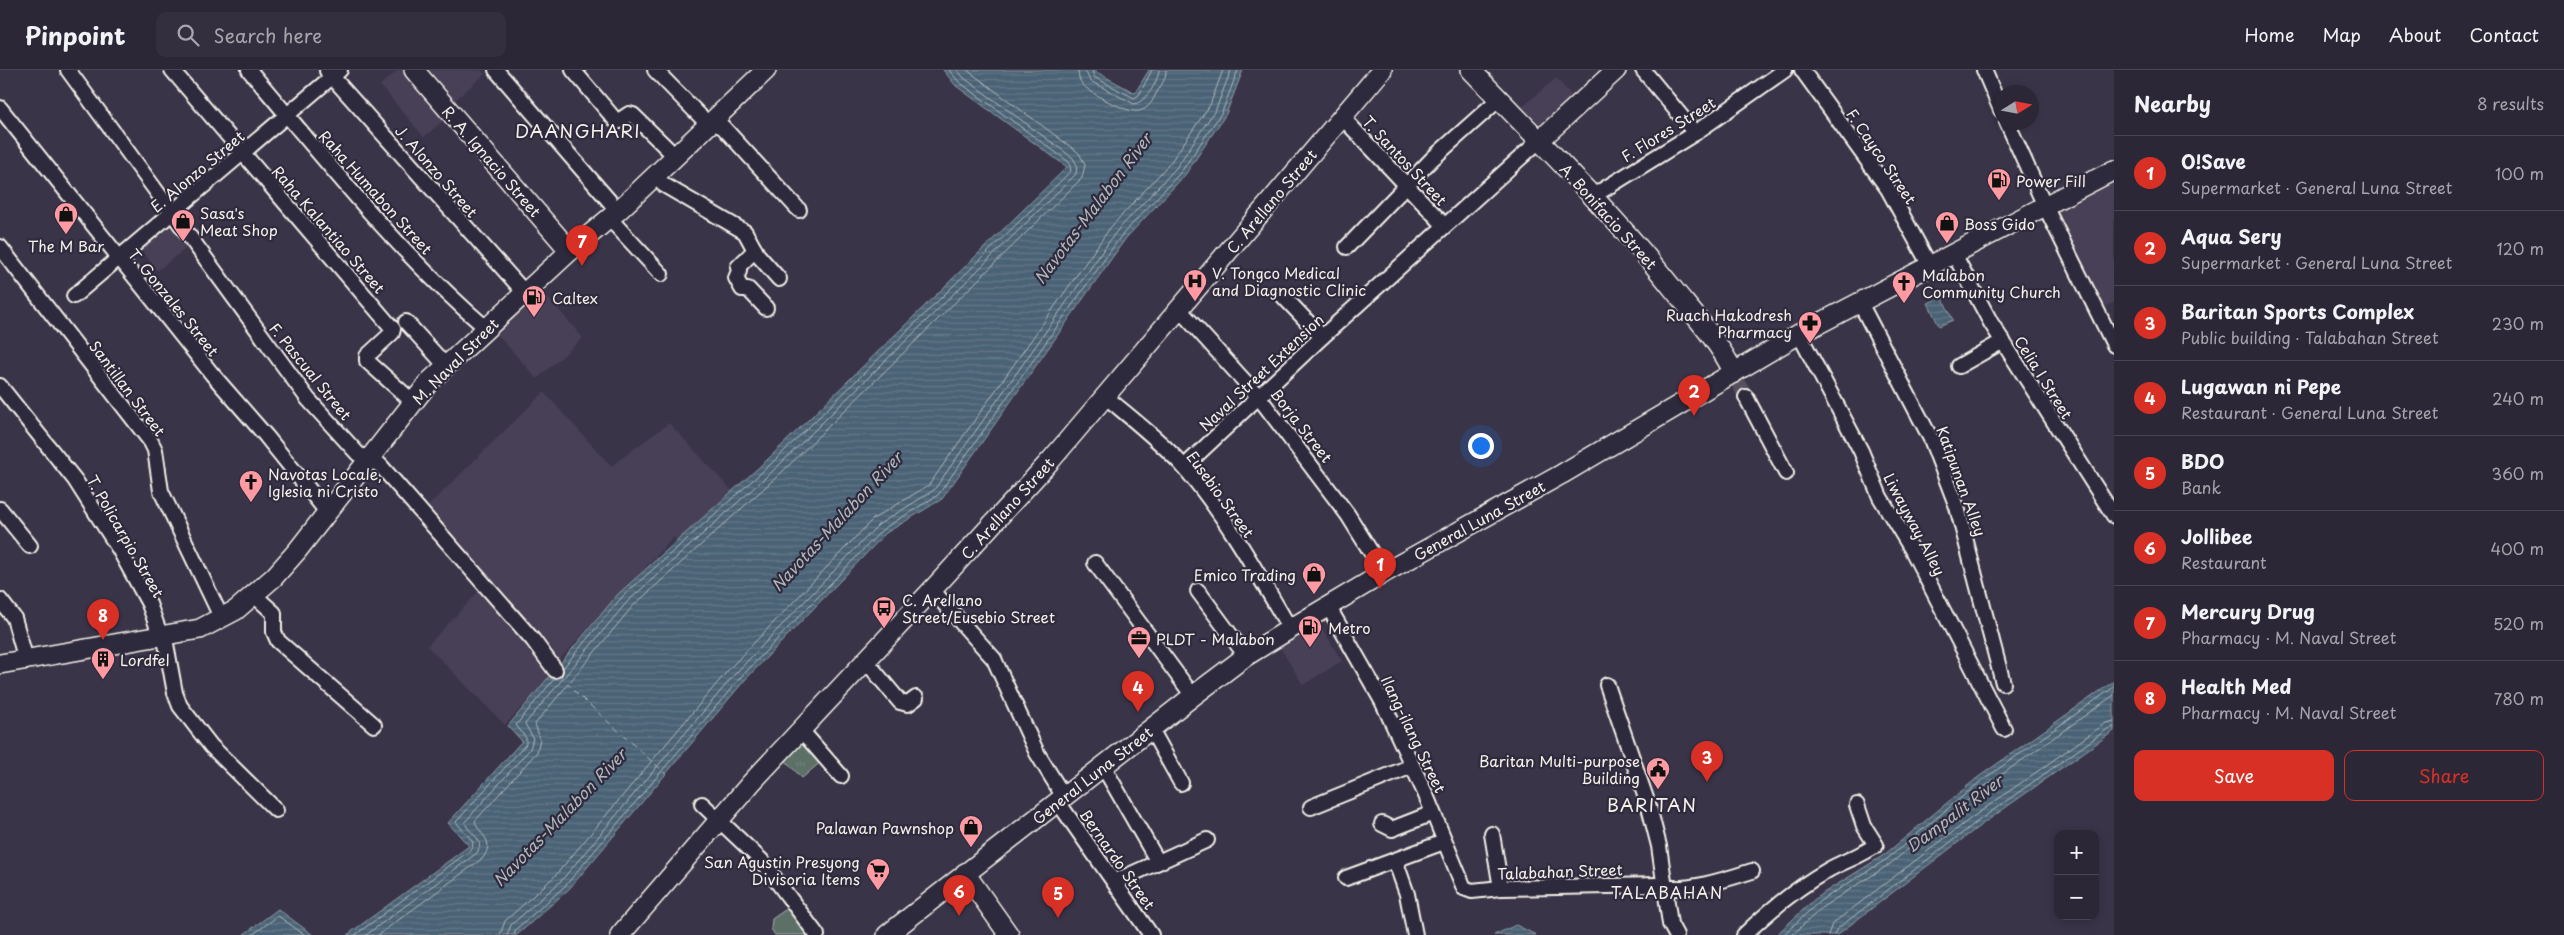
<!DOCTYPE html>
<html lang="en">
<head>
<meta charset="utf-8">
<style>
  :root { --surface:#2c2737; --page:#342f3f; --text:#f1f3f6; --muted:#a6a5ad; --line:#484452; --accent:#d93025 }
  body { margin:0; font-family:"Playpen Sans",sans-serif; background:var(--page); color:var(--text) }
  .controls { position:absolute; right:15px; bottom:15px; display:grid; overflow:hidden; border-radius:10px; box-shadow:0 2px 8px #0003 }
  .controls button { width:45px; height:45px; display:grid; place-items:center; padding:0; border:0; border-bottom:1px solid var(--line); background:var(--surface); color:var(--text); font:25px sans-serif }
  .compass { position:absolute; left:1994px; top:15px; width:45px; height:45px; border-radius:50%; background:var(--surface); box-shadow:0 2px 8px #0003; rotate:79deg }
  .you { position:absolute; left:1480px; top:375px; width:18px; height:18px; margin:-12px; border:4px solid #fff; border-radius:50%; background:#1a73e8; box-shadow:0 0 0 8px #1a73e833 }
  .badge { display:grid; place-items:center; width:32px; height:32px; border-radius:50%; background:var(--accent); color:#fff; font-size:16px; font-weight:700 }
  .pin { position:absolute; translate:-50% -41px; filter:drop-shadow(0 1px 2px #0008) }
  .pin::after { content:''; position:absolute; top:26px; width:18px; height:15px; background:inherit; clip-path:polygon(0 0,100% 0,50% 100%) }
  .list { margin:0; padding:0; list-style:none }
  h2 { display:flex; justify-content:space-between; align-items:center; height:65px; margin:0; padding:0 20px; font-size:21px }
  h2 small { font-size:16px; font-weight:400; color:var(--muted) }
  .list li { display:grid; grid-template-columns:32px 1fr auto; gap:15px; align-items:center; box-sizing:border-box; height:75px; padding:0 20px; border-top:1px solid var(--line) }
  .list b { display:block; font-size:19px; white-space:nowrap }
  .list p { margin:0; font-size:16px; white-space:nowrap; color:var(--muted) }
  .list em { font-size:16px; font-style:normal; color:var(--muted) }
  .actions { display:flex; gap:10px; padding:15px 20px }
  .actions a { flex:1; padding:11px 0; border:1px solid var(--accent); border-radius:10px; text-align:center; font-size:18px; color:var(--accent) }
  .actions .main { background:var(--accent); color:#fff }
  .icon { flex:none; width:28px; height:28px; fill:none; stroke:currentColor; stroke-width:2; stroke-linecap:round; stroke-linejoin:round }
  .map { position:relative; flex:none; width:2114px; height:865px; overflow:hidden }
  header { display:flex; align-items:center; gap:30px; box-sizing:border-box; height:70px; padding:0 25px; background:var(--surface); border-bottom:1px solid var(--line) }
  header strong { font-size:24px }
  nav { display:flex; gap:28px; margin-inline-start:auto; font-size:18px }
  .search { width:350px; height:45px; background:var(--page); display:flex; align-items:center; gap:12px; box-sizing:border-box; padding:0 18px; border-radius:10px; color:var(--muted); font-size:19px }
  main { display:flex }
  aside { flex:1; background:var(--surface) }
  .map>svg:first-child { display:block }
  .built { fill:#473f57 }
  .park { fill:url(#park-tufts); stroke:#a8b0a8 }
  .garden { fill:#5b6f67; stroke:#a8b0a8 }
  .water { fill:url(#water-rules); stroke:#8e9ba3 }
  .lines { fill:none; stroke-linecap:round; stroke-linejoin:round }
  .shore { stroke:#b0b8ba; stroke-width:1 }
  .ferry { stroke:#b0b8ba; stroke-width:1; stroke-dasharray:6 5; stroke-linecap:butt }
  .street-tunnel { stroke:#565061; stroke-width:14; stroke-dasharray:14 7; stroke-linecap:butt }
  .street-casing { stroke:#f4f1e8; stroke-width:18 }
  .secondary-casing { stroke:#f4f1e8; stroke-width:22 }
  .street { stroke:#2f2a3d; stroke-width:14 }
  .secondary { stroke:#2f2a3d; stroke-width:19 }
  .labels { text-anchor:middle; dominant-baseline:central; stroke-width:4.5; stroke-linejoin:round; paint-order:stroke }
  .street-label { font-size:15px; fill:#f4f1e8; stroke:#2f2a3d }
  .poi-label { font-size:15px; fill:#f4f1e8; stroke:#2f2a3d; text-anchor:start }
  .water-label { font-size:16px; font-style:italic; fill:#b0b8ba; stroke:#2f2a3d }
  .neighbourhood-label { font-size:16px; letter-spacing:1px; fill:#f4f1e8; stroke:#2f2a3d }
  .quarter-label { font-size:18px; letter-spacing:1px; fill:#f4f1e8; stroke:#2f2a3d }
</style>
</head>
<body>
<header>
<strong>Pinpoint</strong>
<div class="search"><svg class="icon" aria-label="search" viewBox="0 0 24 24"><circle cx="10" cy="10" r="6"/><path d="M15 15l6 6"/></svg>Search here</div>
<nav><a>Home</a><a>Map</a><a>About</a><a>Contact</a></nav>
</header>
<main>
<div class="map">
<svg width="2114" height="865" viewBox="0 0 2114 865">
  <defs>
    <pattern id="park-tufts" width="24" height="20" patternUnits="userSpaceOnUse" patternTransform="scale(1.25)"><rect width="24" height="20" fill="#5b6f67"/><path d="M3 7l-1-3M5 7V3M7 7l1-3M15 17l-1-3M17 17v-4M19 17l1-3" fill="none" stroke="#73847d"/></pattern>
    <pattern id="water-rules" width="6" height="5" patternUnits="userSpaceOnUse" patternTransform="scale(1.25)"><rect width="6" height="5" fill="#4a6275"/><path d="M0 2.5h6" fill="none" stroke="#657989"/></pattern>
  </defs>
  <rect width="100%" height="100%" fill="#3a3449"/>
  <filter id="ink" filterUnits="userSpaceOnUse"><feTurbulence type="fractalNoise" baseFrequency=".02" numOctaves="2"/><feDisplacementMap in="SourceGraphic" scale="10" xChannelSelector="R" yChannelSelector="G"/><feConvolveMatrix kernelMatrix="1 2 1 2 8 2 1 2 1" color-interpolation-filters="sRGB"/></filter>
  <g filter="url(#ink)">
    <g class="built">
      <path d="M398 0H403L444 50 424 67 380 15Z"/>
      <path d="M425 0H481L485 4 453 32Z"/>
      <path d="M1556 8 1572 26 1540 54 1522 37Z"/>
      <path d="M2114 106V232L2100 240 2048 140Z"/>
      <path d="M172 153 189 176 157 201 140 178Z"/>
      <path d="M541 219 583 268 537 309 495 262Z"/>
      <path d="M544 322 611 396 669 353 764 455 692 493 674 467 557 592 425 439Z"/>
      <path d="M479 521 553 604 505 655 427 576Z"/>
      <path d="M1317 550 1342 591 1303 615 1278 574Z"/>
    </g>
    <path class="park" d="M803 668 823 690 802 708 783 688Z"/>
    <path class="garden" d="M785 840 793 841 813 865H775L771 859 772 849Z"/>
    <g class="water">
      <path d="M943 0H1093L1135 23 1149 0H1243L1226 44 1185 105 1126 168 942 429 886 463 744 611 569 819 517 865H347L469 776 448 753 522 671 508 656 618 524 768 389 1067 97 956 16Z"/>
      <path d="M1942 227 1953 250 1939 256 1928 233Z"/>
      <path d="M2114 611V661L1981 755 1837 865H1776L1817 827 1884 785 1977 708Z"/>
      <path d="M278 839 313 865H243Z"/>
      <path d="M1516 855 1536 865H1494Z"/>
    </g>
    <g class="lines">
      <g class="shore">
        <path d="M1078 0C1078 6 1079 10 1083 15 1090 23 1128 44 1139 41 1149 39 1153 30 1157 22 1162 14 1166 9 1166 0"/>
        <path d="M1085 0 1090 11 1134 34C1146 32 1158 12 1159 0"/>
        <path d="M1092 0 1094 7 1134 28 1139 25 1152 0"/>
        <path d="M563 598 622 527 772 393 1071 101 1069 92 959 12 949 0"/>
        <path d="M252 865 278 846 305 865"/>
        <path d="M355 865 472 779 473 772 456 752 526 674V668L516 655 555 608"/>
        <path d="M366 865 477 783C486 768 468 764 465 752L530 679 533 668 525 654 627 532 776 398 1076 104 1077 95 1073 88 964 8 957 0"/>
        <path d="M378 865 483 788C496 769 479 766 475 751L537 682 540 669 535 654 632 537 781 403 1082 108 1085 95 1079 83 967 0"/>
        <path d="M500 865 505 851 555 806 730 598 873 449 929 415 1110 158 1170 93 1210 35 1223 0"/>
        <path d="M507 865 511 855 561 811 735 604 878 455 934 420 1116 162 1176 98 1216 39 1231 0"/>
        <path d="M514 865 516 859 565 816 740 608 883 459 938 425 1121 166 1181 102 1222 42 1238 0"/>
        <path d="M1783 865 1820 831 1887 789 1980 712 2114 617"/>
        <path d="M1792 865 1824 836 1890 794 1984 717 2114 625"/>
        <path d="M1828 865 1832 854 1974 746 2106 653 2114 651"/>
        <path d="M1834 865 1837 859 1978 751 2109 658 2114 657"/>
      </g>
      <path class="ferry" d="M559 604 573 620 666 704"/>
      <path class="street-tunnel" d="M1736 309 1746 327"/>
      <g class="street-casing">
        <g id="street">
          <path d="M68 0 308 329 358 384 380 395 533 570 555 600"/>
          <path d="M172 0 393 259 392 263 367 286V291L413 332"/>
          <path d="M249 0C325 89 397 182 486 258"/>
          <path d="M496 0 618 141"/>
          <path d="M573 0 617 52 629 44 633 45 675 86"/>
          <path d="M655 0 703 49 723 57 799 140"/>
          <path d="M1643 0 1695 63"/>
          <path d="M1802 0 1888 119 1929 194"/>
          <path d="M1984 0 2001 40"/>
          <path d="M327 1 525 223"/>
          <path d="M0 38 212 304 266 366 327 442"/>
          <path d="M1342 47 1444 155"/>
          <path d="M2007 52 2044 134 2114 275"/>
          <path d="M654 105 664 115 745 162 757 184 779 209"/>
          <path d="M1593 126 1695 63 1785 0"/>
          <path d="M610 149 661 204"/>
          <path d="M0 177 151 372 155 380 161 421 222 549"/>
          <path d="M1347 177 1432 89 1499 29"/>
          <path d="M755 180 738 197 739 201 736 208 742 219H748L766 238"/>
          <path d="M1953 182 1991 253 2114 446"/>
          <path d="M1282 225 1322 267"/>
          <path d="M74 226 340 0"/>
          <path d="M1859 231 1931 369 1957 437 2003 613"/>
          <path d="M1179 239 1258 326 1348 445 1384 503"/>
          <path d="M406 252 446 296"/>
          <path d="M1799 264 1861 381 1880 427 1911 478 2004 659"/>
          <path d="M1959 296 2003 271"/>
          <path d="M0 316 75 410 119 479 149 534 161 567 166 574 175 623 180 636 211 676 276 740"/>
          <path d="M1105 326C1132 349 1161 371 1185 398 1226 446 1258 504 1290 559"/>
          <path d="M1746 327 1786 403"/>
          <path d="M1184 397 1322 267 1540 70"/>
          <path d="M0 439 30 476"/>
          <path d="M1095 493 1193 626"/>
          <path d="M932 520 994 589 1037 683 1064 727"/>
          <path d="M1198 521 1246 586"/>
          <path d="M254 525 274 543V562L278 571 374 655"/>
          <path d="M0 530 14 548 26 590"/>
          <path d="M1328 536 1382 631 1425 723 1464 818 1472 821 1501 818 1659 815C1680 825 1730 808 1752 801"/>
          <path d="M866 591 900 632 908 634 916 628"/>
          <path d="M1607 615 1649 737 1659 776 1670 854 1676 865"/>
          <path d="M1151 659 1181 713"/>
          <path d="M801 660 841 706"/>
          <path d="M1103 696 1158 792"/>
          <path d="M1058 732 1151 865"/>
          <path d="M702 734 761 790 817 865"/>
          <path d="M1311 737 1412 696"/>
          <path d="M1382 754 1392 759 1433 743"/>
          <path d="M1492 764 1501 818"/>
          <path d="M1395 790 1407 824 1415 865"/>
          <path d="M1346 808 1444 772"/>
          <path d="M1114 812 1207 770"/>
          <path d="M1744 865C1769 841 1798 817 1828 800 1844 791 1861 786 1876 775L1864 756 1857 735"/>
        </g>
      </g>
      <g class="secondary-casing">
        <g id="secondary">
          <path d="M414 0 570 181"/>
          <path d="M1471 0C1540 72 1612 142 1674 220 1696 247 1719 272 1734 303"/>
          <path d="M1540 70 1616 0"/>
          <path d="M0 594 200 559 236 540 274 507 297 481 430 311 570 181 618 141 766 0"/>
          <path d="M965 803 1009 865"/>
          <path d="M620 865 752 712 932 520 1051 390 1382 0"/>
          <path d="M887 865 1193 626 1246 586 1290 559 1384 503 1562 404 1799 264 2114 100"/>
        </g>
      </g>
      <use href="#street" class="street"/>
      <use href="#secondary" class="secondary"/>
    </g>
  </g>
  <defs>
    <g id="fuel-pin" transform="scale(1.25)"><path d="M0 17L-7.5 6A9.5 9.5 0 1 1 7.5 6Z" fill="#ff9aa2" stroke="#2f2a3d"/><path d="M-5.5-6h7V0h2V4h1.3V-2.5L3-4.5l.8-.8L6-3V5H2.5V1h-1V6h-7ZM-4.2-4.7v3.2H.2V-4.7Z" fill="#111"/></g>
    <g id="shop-pin" transform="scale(1.25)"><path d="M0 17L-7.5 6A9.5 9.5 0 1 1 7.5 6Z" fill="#ff9aa2" stroke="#2f2a3d"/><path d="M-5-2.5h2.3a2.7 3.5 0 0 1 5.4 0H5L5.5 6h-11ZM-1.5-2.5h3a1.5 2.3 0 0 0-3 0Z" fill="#111"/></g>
    <g id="hospital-pin" transform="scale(1.25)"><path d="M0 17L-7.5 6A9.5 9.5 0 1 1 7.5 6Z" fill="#ff9aa2" stroke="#2f2a3d"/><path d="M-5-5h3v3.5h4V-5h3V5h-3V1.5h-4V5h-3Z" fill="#111"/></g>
    <g id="church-pin" transform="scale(1.25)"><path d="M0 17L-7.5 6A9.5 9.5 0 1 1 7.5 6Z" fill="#ff9aa2" stroke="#2f2a3d"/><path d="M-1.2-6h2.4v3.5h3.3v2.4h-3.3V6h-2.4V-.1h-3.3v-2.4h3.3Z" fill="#111"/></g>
    <g id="pharmacy-pin" transform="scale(1.25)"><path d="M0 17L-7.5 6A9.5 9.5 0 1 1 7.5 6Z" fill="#ff9aa2" stroke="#2f2a3d"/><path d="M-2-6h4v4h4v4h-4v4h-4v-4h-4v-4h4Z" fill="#111"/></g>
    <g id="bus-pin" transform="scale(1.25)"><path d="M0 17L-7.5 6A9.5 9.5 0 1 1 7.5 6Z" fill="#ff9aa2" stroke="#2f2a3d"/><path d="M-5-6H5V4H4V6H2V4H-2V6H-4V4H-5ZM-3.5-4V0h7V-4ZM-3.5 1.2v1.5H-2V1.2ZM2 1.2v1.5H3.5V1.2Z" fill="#111"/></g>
    <g id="office-pin" transform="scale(1.25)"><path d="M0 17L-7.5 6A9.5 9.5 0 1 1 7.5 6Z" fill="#ff9aa2" stroke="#2f2a3d"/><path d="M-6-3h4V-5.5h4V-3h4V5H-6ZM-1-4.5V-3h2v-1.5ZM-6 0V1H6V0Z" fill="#111"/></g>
    <g id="building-pin" transform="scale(1.25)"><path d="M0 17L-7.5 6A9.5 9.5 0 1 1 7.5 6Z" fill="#ff9aa2" stroke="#2f2a3d"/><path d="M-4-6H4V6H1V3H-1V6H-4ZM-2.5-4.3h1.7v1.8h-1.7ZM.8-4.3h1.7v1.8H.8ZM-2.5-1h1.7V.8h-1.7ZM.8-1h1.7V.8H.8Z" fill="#111"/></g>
    <g id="civic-pin" transform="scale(1.25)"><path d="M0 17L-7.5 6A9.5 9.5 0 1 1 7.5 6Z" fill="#ff9aa2" stroke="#2f2a3d"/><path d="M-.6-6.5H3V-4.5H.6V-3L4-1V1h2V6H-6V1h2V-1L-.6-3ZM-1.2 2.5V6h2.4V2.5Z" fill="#111"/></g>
    <g id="supermarket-pin" transform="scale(1.25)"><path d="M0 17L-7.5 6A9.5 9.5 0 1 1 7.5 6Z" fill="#ff9aa2" stroke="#2f2a3d"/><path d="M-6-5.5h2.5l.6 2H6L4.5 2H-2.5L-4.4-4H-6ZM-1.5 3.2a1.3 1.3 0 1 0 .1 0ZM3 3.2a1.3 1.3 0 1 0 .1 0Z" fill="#111"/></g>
  </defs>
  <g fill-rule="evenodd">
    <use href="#fuel-pin" x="1999" y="110"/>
    <use href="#shop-pin" x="66" y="144"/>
    <use href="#shop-pin" x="183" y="151"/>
    <use href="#shop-pin" x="1947" y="153"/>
    <use href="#hospital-pin" x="1195" y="211"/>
    <use href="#church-pin" x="1904" y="213"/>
    <use href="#fuel-pin" x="534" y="227"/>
    <use href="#pharmacy-pin" x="1810" y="253"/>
    <use href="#church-pin" x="251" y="412"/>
    <use href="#shop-pin" x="1314" y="504"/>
    <use href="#bus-pin" x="884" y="538"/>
    <use href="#fuel-pin" x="1310" y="557"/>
    <use href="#office-pin" x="1139" y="568"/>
    <use href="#building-pin" x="103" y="589"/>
    <use href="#civic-pin" x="1658" y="699"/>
    <use href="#shop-pin" x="971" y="757"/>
    <use href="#supermarket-pin" x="878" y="800"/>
  </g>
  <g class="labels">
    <g class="street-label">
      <text transform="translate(1668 59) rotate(-32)">F. Flores Street</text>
      <text transform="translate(1882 86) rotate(56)">F. Cayco Street</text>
      <text transform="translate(1405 90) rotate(47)">T. Santos Street</text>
      <text transform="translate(492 91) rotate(49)">R. A. Ignacio Street</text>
      <text transform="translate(197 101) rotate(-40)">E. Alonzo Street</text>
      <text transform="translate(437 101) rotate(49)">J. Alonzo Street</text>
      <text transform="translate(376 122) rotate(48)">Raha Humabon Street</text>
      <text transform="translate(1271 131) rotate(-50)">C. Arellano Street</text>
      <text transform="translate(1609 146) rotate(48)">A. Bonifacio Street</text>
      <text transform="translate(329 159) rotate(49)">Raha Kalantiao Street</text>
      <text transform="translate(174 232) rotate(51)">T. Gonzales Street</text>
      <text transform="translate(455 291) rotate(-45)">M. Naval Street</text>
      <text transform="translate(311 301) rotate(51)">F. Pascual Street</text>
      <text transform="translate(1261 302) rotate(-43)">Naval Street Extension</text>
      <text transform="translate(2044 307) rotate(58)">Celia I Street</text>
      <text transform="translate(128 318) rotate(53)">Santillan Street</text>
      <text transform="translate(1302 355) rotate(52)">Borja Street</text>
      <text transform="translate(1962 411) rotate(70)">Katipunan Alley</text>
      <text transform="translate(1221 424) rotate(54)">Eusebio Street</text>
      <text transform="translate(1007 438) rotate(-48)">C. Arellano Street</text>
      <text transform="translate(1479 450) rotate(-29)">General Luna Street</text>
      <text transform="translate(1915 454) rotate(62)">Liwayway Alley</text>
      <text transform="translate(126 466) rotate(60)">T. Policarpio Street</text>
      <text transform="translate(1414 664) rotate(64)">Ilang-ilang Street</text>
      <text transform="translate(1092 705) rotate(-38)">General Luna Street</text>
      <text transform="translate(1118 789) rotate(55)">Bernardo Street</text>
      <text transform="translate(1560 801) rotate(-2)">Talabahan Street</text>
    </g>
    <g class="poi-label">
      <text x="2016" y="110">Power Fill</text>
      <text x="200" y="142">Sasa's<tspan x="200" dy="17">Meat Shop</tspan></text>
      <text x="1964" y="153">Boss Gido</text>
      <text x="66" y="175" text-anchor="middle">The M Bar</text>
      <text x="1212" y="202">V. Tongco Medical<tspan x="1212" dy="17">and Diagnostic Clinic</tspan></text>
      <text x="1922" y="204">Malabon<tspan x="1922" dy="17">Community Church</tspan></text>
      <text x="552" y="227">Caltex</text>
      <text x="1792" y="244" text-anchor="end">Ruach Hakodresh<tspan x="1792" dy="17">Pharmacy</tspan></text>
      <text x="268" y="403">Navotas Locale,<tspan x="268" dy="17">Iglesia ni Cristo</tspan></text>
      <text x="1296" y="504" text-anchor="end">Emico Trading</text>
      <text x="902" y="529">C. Arellano<tspan x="902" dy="17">Street/Eusebio Street</tspan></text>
      <text x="1328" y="557">Metro</text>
      <text x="1156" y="568">PLDT - Malabon</text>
      <text x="120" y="589">Lordfel</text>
      <text x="1640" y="690" text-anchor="end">Baritan Multi-purpose<tspan x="1640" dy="17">Building</tspan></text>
      <text x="954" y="757" text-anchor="end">Palawan Pawnshop</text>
      <text x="860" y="791" text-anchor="end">San Agustin Presyong<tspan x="860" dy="17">Divisoria Items</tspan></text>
    </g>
    <g class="water-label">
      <text transform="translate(1092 138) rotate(-53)">Navotas-Malabon River</text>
      <text transform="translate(836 451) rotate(-47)">Navotas-Malabon River</text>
      <text transform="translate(1954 743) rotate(-37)">Dampalit River</text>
      <text transform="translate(559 747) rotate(-46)">Navotas-Malabon River</text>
    </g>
    <g class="neighbourhood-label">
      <text x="1667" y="822">TALABAHAN</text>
    </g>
    <g class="quarter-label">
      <text x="578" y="60">DAANGHARI</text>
      <text x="1652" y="734">BARITAN</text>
    </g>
  </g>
</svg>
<div class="controls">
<button>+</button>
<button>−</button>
</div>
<svg class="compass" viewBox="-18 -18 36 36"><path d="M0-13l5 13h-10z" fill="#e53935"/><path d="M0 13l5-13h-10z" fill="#a6a5ad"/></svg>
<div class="you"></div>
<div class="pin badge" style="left:1380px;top:519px">1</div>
<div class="pin badge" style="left:1694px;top:346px">2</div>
<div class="pin badge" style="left:1707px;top:712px">3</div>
<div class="pin badge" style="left:1138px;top:642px">4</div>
<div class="pin badge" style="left:1058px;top:848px">5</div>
<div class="pin badge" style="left:959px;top:846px">6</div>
<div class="pin badge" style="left:582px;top:196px">7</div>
<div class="pin badge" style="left:103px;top:570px">8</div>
</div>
<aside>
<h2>Nearby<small>8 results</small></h2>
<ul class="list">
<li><span class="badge">1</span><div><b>O!Save</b><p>Supermarket · General Luna Street</p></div><em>100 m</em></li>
<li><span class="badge">2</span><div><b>Aqua Sery</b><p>Supermarket · General Luna Street</p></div><em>120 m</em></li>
<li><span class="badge">3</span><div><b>Baritan Sports Complex</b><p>Public building · Talabahan Street</p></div><em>230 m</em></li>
<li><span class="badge">4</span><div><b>Lugawan ni Pepe</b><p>Restaurant · General Luna Street</p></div><em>240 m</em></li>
<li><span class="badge">5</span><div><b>BDO</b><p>Bank</p></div><em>360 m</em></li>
<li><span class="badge">6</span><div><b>Jollibee</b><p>Restaurant</p></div><em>400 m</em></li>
<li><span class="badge">7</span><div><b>Mercury Drug</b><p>Pharmacy · M. Naval Street</p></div><em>520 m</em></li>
<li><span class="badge">8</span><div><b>Health Med</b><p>Pharmacy · M. Naval Street</p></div><em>780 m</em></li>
</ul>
<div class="actions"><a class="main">Save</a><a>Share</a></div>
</aside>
</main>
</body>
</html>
